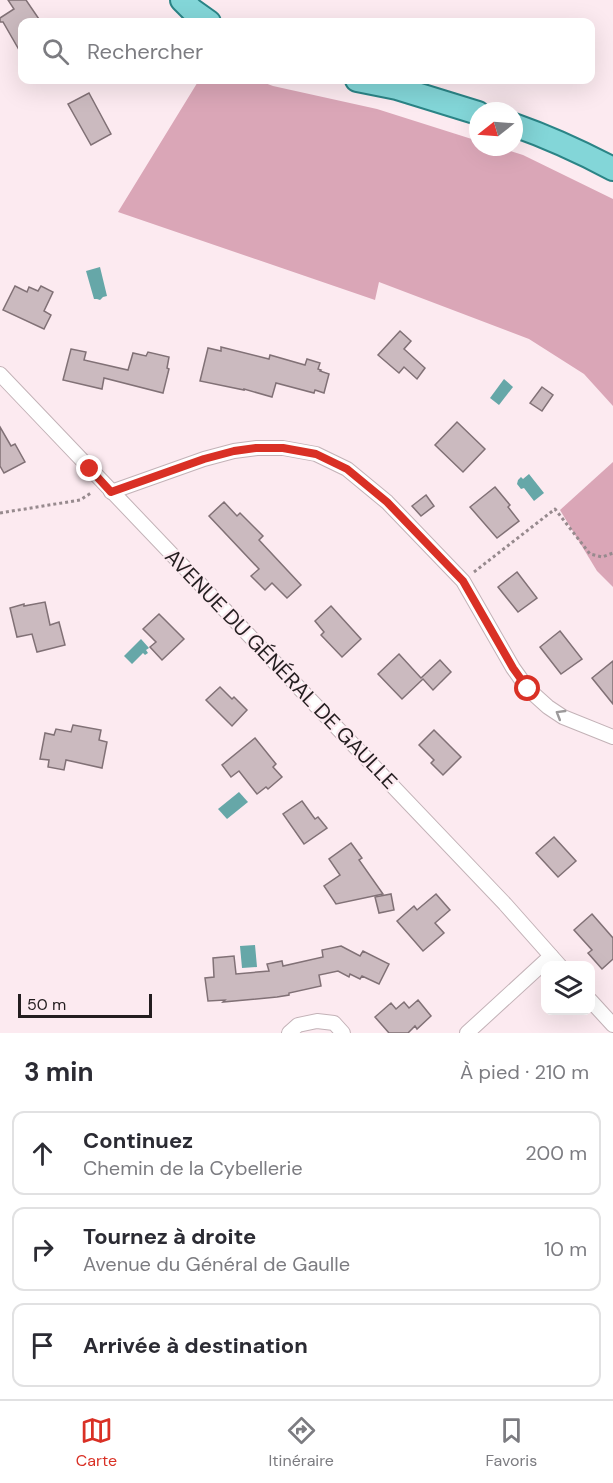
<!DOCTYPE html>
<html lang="fr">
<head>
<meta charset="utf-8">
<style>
  :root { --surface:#fff; --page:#f2f2f3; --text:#2b2b33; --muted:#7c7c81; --line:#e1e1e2; --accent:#d93025 }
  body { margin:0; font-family:"DM Sans",sans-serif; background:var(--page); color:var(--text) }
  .controls { position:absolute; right:18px; bottom:18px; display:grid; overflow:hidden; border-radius:12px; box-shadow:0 6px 24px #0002 }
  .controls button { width:54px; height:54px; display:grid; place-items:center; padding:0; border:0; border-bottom:2px solid var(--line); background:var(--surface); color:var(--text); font:30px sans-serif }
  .compass { position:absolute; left:469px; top:102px; width:54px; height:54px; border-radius:50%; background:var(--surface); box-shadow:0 6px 24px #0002; rotate:253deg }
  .scale { position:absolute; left:18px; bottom:15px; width:134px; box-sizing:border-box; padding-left:6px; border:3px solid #231d1f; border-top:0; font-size:16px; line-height:21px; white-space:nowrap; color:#231d1f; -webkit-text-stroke:4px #fceaf0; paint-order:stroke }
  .stop { position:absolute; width:18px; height:18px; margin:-14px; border:4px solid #d93025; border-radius:50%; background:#fff }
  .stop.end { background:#d93025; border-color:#fff; box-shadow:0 2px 6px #0008 }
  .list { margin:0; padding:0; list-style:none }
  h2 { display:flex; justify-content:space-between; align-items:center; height:78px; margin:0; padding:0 24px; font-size:26px }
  h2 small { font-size:20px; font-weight:400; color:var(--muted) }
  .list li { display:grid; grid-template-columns:39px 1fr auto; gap:18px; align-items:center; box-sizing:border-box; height:84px; margin:0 12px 12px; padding:0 12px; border:2px solid var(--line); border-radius:12px }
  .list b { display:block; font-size:22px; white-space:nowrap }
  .list p { margin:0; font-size:20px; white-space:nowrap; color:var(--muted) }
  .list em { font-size:20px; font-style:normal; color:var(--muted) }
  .icon { flex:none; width:33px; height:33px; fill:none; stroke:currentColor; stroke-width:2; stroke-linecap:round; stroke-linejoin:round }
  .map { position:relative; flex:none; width:613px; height:1033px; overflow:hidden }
  .search { position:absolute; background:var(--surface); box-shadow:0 6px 24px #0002; left:18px; right:18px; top:18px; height:66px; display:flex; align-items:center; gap:15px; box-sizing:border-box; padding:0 21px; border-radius:12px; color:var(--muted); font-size:22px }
  .sheet { height:366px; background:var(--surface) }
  nav { display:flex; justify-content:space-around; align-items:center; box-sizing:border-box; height:84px; border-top:2px solid var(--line); background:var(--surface); font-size:16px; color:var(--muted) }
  nav a { display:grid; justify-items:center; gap:3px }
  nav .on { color:var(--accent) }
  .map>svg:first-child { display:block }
  .forest { fill:#daa6b7 }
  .water { fill:#66a7a8 }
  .building { fill:#cbbabf; stroke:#817176; stroke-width:1.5 }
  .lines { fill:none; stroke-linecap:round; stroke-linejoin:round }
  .minor-casing { stroke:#c3b2b7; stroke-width:16 }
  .primary-casing { stroke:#2b8486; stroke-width:26 }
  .path { stroke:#978a8e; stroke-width:3; stroke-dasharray:3 3; stroke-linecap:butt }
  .minor { stroke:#fff; stroke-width:14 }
  .primary { stroke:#83d6d8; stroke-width:22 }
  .oneway { stroke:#9c999a }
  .route { stroke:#d93025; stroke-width:8 }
  .labels { text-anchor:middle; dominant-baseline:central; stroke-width:4.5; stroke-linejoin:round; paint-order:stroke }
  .street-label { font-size:21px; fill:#231d1f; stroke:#fceaf0 }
</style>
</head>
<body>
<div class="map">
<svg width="613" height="1033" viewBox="0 0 613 1033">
  <rect width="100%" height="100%" fill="#fceaf0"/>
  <g class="forest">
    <path d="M199 80H257L273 86 377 109 478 141V147H498L523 155 613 199V406L584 374 529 339 379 282 375 300 118 212Z"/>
    <path d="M613 462V587L597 571 560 510Z"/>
  </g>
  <g class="water">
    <path d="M100 267 107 296 103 297 100 300 97 299H94L86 271Z"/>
    <path d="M504 379 513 387 499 405 490 398Z"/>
    <path d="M529 474 544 493 534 501 524 488 521 489 517 484 518 480 521 477 523 479Z"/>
    <path d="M141 639 149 648 146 650 148 653 145 655 143 653 132 664 124 656Z"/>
    <path d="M239 792 248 802 227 819 218 809Z"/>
    <path d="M255 945 257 967 242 968 240 946Z"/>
  </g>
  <g class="building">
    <path d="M8 0H26L41 22H22V55L3 22H0V18L14 9Z"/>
    <path d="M89 93 111 134 91 145 68 104Z"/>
    <path d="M15 286 27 292 29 287 38 291 41 286 53 292 44 311 51 315 44 329 3 310Z"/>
    <path d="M400 331 411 341 404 349 425 368 417 379 404 367 399 373 378 355Z"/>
    <path d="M221 347 269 359 270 355 305 365 307 359 320 363 318 369 321 370 320 371 329 374 324 393 315 390 314 393 276 383 272 397 244 389V390L200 381 208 348 221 351Z"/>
    <path d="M71 349 86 352 84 360 128 370 133 353 146 356 148 352 169 357 167 368 169 369 163 393 104 378 102 389 63 380Z"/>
    <path d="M542 387 553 395 542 411 530 403Z"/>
    <path d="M457 422 485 449 463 472 435 445Z"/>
    <path d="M0 427 11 446 15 444 25 462 4 473 0 466Z"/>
    <path d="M495 487 510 505 508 507 519 521 497 538 470 507Z"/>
    <path d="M426 495 434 506 421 516 412 506Z"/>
    <path d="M224 502 237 516 240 513 263 536 259 540 301 585 287 598 272 583 265 590 251 576 259 569 209 516Z"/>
    <path d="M517 572 537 598 518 612 498 587Z"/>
    <path d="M45 602 50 625 59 622 65 645 37 652 32 634 17 637 10 608 24 604V606Z"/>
    <path d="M331 606 361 639 342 657 321 635 324 632 315 621Z"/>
    <path d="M159 614 184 639 162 660 150 647 156 642 143 629Z"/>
    <path d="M560 631 582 659 561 674 540 647Z"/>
    <path d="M399 654 421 678 440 660 451 672 433 690 423 679 402 699 378 674Z"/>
    <path d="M613 661V704L592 678Z"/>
    <path d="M220 687 232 699 234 697 247 710 232 726 206 700Z"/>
    <path d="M73 725 101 730 99 740 107 742 102 768 66 760 64 770 48 767 49 760 40 759 45 733 54 735 56 729 71 732Z"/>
    <path d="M434 730 461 757 443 775 431 763 434 760 419 745Z"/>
    <path d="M255 738 276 764 273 767 282 777 268 789 266 787 257 794 239 771 231 777 222 765Z"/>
    <path d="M302 801 315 819 318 817 327 828 304 844 283 814Z"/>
    <path d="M554 837 576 861 558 877 536 853Z"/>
    <path d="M351 843 362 858 359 860 383 894 336 904 324 886 340 875 329 859Z"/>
    <path d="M391 894 394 910 379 913 375 897Z"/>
    <path d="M436 894 450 910 435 923 444 933 423 951 397 921 414 906 417 910Z"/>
    <path d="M592 914 613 938V959L602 969 588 953 592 950 574 930Z"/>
    <path d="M341 946 360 956 363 951 389 964 379 984 362 976 360 979 350 974 349 977 338 971 319 975 321 986 289 993V995L277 997 223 1002 225 1000 208 1001 205 978 214 977 213 958 234 956 236 974 269 971 267 964 282 961 283 966 323 957 322 950Z"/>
    <path d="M418 1000 431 1016 417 1029 415 1026 408 1033H389L375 1017 391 1003 396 1009 404 1002 409 1008Z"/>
  </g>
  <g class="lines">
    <g class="minor-casing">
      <g id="minor">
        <path d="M0 374 505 904 560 966"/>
        <path d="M111 492 204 459 234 451 257 448H283L316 454 347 469 387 502 463 581 513 668 528 689 548 707 563 717 613 737"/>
        <path d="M590 1000 613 1025"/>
        <path d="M289 1033 298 1025 317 1021 334 1023 343 1033"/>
        <path d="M467 1033 551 956"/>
      </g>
    </g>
    <g class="primary-casing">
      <g id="primary">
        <path d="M182 0 192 10 209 22"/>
        <path d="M357 80 397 88 478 113"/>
        <path d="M514 125C548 137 581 152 613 169"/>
      </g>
    </g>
    <g class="path">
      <path d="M0 513 80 500 91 493"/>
      <path d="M474 572 555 509 590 554 602 557 613 553"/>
    </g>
    <use href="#minor" class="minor"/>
    <use href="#primary" class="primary"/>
  </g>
  <defs><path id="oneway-chevron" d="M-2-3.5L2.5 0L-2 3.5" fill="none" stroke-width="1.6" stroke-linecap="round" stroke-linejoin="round" transform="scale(1.5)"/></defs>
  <use class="oneway" href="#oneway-chevron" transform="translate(560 714) rotate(-149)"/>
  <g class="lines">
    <path class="route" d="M90 469 111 492 204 459 234 451 256 448H283L316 454 347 469 387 502 463 581 513 668 528 689"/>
  </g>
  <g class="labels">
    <g class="street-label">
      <text transform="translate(281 669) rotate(46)">AVENUE DU GÉNÉRAL DE GAULLE</text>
    </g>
  </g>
</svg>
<div class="controls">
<button><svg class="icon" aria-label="layers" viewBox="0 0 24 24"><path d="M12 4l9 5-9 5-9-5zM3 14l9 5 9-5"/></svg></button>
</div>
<svg class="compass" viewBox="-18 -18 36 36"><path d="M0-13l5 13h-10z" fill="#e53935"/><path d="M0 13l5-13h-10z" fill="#7c7c81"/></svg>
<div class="scale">50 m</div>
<div class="stop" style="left:528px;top:689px"></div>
<div class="stop end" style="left:90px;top:469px"></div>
<div class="search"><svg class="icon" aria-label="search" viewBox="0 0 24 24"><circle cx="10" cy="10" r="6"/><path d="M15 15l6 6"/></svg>Rechercher</div>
</div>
<section class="sheet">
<h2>3 min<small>À pied · 210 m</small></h2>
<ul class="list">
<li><svg class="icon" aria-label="ahead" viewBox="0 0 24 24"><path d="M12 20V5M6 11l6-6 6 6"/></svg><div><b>Continuez</b><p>Chemin de la Cybellerie</p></div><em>200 m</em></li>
<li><svg class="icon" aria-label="right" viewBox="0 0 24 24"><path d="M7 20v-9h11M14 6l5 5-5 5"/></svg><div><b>Tournez à droite</b><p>Avenue du Général de Gaulle</p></div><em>10 m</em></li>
<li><svg class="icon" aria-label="arrive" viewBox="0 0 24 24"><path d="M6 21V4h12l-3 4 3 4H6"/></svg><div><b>Arrivée à destination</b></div></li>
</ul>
</section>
<nav>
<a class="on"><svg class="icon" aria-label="map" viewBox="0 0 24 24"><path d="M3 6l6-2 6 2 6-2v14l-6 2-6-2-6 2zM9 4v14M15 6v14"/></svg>Carte</a>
<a><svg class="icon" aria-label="directions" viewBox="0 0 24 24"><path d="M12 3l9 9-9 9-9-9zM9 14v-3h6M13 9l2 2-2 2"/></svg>Itinéraire</a>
<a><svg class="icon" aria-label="saved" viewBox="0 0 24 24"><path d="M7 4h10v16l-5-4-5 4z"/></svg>Favoris</a>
</nav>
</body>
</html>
